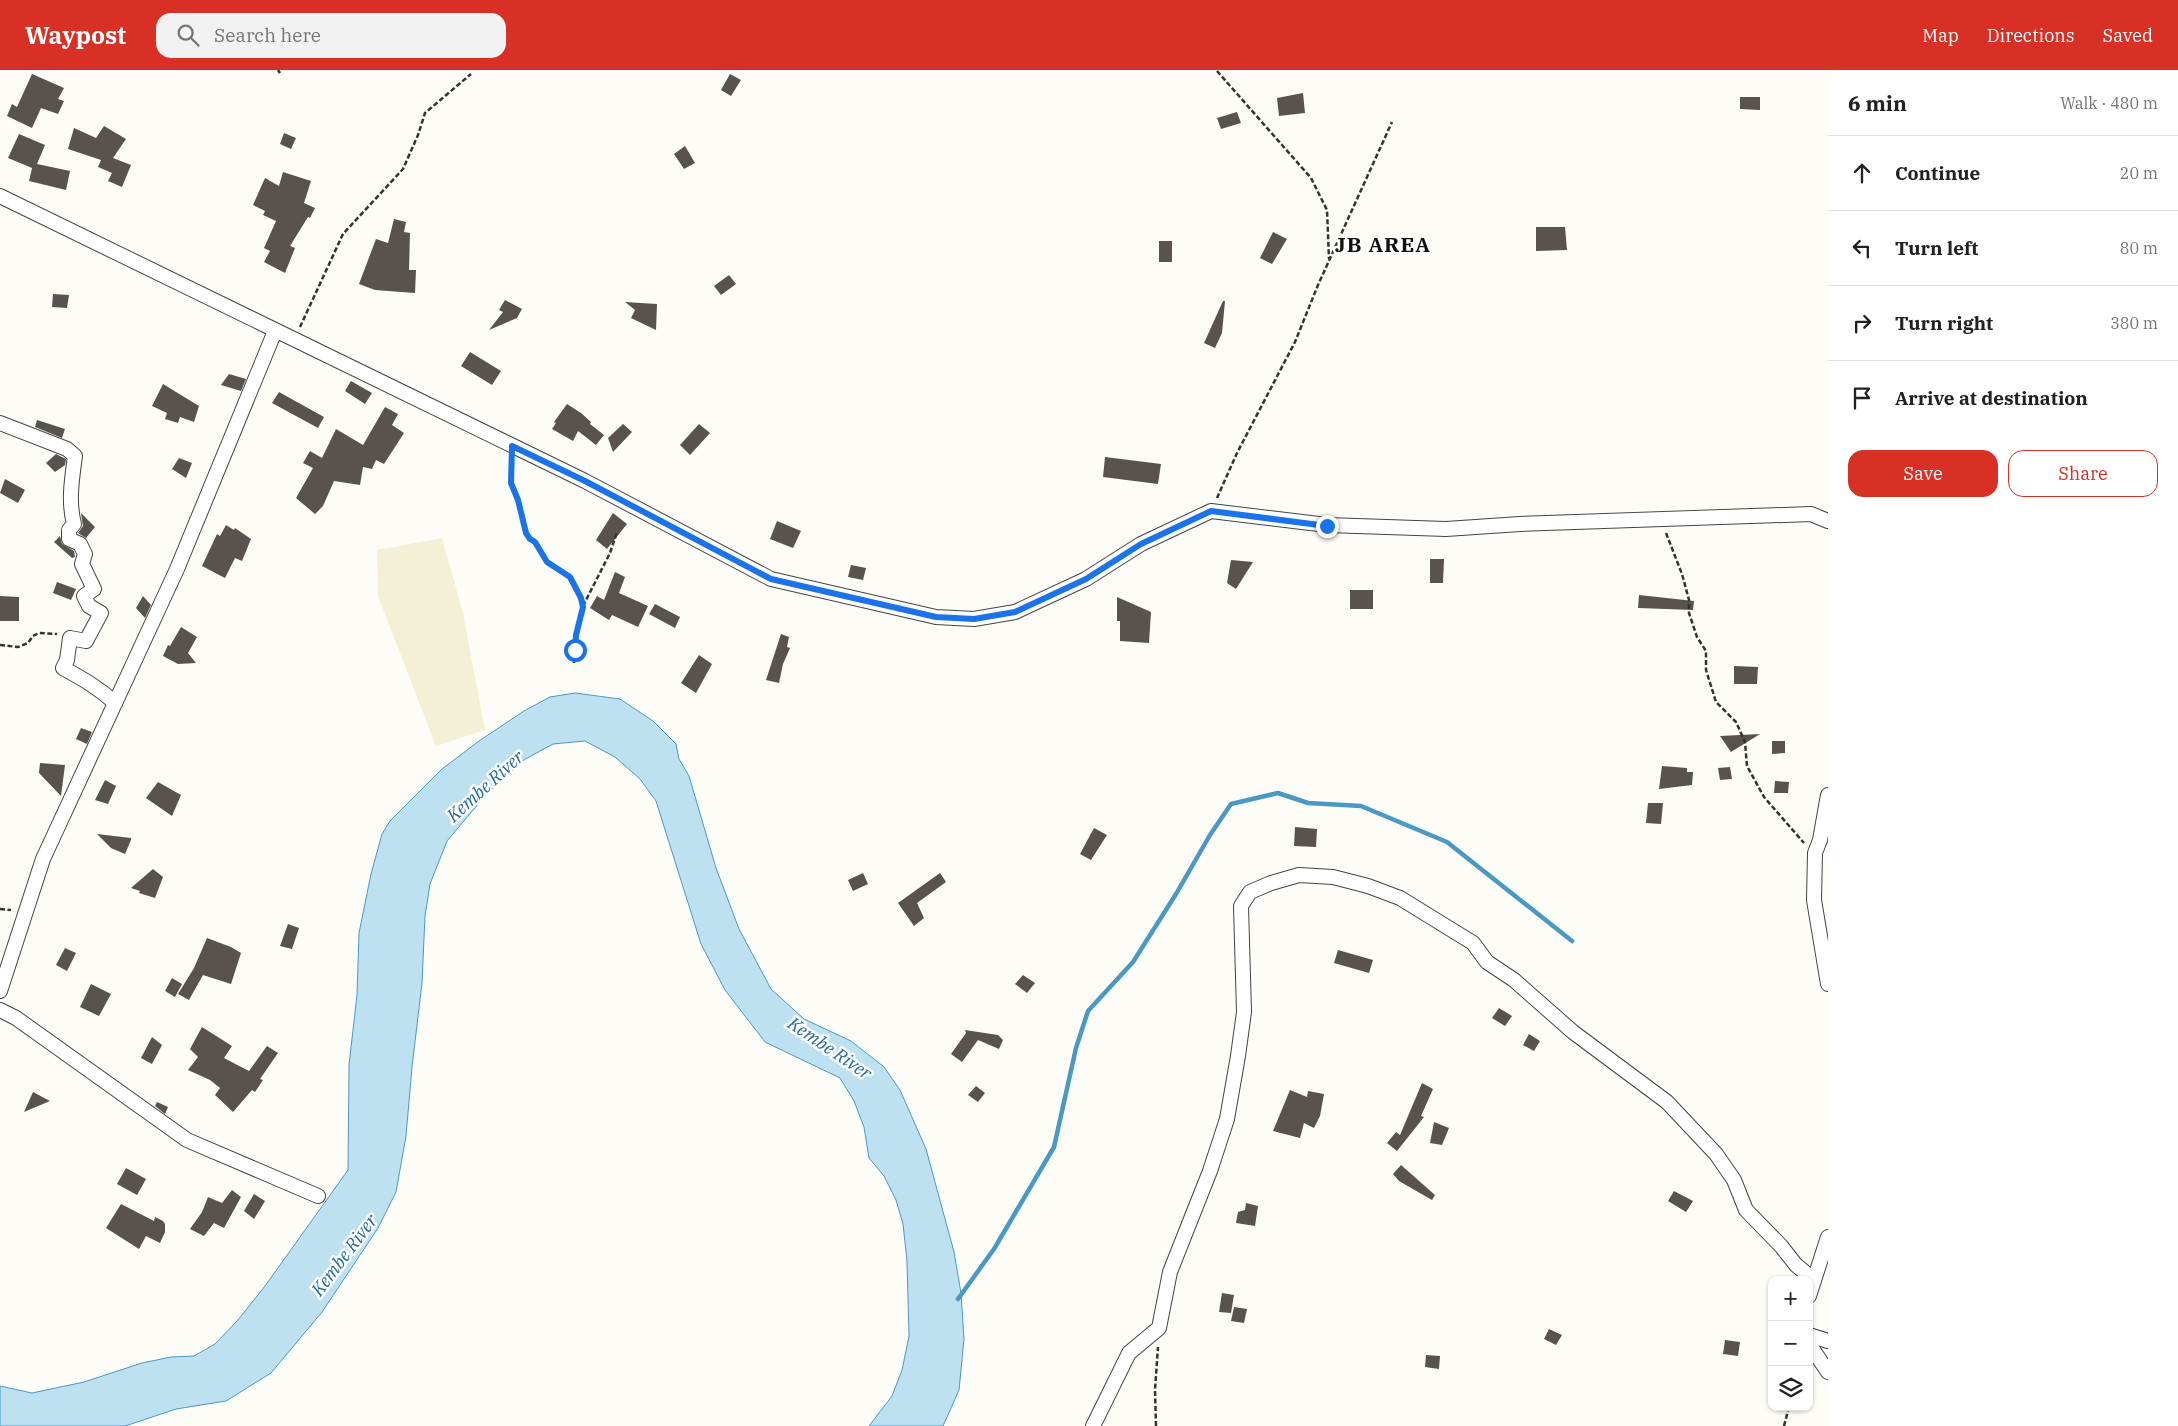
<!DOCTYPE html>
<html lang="en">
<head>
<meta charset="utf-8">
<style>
  :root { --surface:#fff; --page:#f2f2f2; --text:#202124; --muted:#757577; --line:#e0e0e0; --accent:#d93025 }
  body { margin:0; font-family:"IBM Plex Serif",serif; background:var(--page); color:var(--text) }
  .controls { position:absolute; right:15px; bottom:15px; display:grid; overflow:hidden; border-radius:10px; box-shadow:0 1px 4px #0004 }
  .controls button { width:45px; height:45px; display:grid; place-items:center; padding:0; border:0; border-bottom:1px solid var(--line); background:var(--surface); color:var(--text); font:25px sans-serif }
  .stop { position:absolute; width:15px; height:15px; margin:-11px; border:4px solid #1a73e8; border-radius:50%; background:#fff }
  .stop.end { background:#1a73e8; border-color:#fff; box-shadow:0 1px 5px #0008 }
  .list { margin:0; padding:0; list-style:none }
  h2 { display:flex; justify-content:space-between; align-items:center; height:65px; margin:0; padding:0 20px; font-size:21px }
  h2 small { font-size:16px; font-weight:400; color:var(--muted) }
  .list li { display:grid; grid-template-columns:32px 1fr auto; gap:15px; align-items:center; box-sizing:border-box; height:75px; padding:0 20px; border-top:1px solid var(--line) }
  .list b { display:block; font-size:19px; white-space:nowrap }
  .list em { font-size:16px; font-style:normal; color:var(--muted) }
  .actions { display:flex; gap:10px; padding:15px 20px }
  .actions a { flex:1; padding:11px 0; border:1px solid var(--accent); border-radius:15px; text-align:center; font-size:18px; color:var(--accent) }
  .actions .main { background:var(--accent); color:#fff }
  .icon { flex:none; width:28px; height:28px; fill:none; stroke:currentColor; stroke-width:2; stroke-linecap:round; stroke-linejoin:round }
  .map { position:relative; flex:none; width:1828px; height:1356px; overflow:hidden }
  header { display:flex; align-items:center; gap:30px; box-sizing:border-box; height:70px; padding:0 25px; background:var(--accent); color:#fff }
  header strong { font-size:24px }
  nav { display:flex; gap:28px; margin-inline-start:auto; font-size:18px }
  .search { width:350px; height:45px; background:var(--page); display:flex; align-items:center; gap:12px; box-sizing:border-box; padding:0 18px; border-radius:15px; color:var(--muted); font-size:19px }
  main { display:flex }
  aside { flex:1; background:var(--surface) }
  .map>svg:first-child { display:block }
  .farmland { fill:#f3f0d6 }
  .water { fill:#bee1f2; stroke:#4a99c4 }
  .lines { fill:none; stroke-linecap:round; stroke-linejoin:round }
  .stream { stroke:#4a99c4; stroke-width:4.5 }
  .building { fill:#59524e }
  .minor-casing { stroke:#444; stroke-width:16 }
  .path { stroke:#333; stroke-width:2.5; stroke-dasharray:5 2.5; stroke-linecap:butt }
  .minor { stroke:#fff; stroke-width:14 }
  .route { stroke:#1a73e8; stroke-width:6 }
  .labels { text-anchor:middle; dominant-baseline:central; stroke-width:5; stroke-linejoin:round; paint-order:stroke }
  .water-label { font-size:18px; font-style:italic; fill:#226b9b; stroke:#fff }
  .district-label { font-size:21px; font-weight:bold; letter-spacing:1px; fill:#111; stroke:#fff }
</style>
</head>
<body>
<header>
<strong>Waypost</strong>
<div class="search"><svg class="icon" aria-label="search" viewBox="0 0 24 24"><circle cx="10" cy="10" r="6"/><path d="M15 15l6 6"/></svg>Search here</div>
<nav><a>Map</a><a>Directions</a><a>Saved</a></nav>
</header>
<main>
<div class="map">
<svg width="1828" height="1356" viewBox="0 0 1828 1356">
  <rect width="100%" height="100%" fill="#fefcf6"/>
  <path class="farmland" d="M442 468 463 543 485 660 436 676 378 526 377 480Z"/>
  <path class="water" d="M575 623 620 629 653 651 676 674 679 689 689 706 716 798 739 859 771 919 804 949 851 971 884 997 900 1020 926 1079 954 1182 961 1223 964 1269 959 1320 943 1356H869L892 1326 902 1300 909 1266 907 1191 903 1154 896 1130 884 1106 869 1088 864 1057 854 1031 840 1008 765 972 725 920 701 874 656 731 640 709 615 687 585 671 553 674 522 691 485 726 447 771 430 814 425 846 422 913 412 997 406 1066 396 1122 378 1158 322 1242 271 1303 226 1331 176 1339 125 1356H0V1316L32 1323 84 1312 142 1293 171 1287 194 1286 215 1274 238 1250 265 1216 348 1100 349 995 357 925 359 863 371 804 382 764 390 751 442 699 479 671 524 641 550 627Z"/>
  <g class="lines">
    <path class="stream" d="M958 1229 994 1179 1054 1077 1076 978 1088 941 1133 892 1176 824 1210 765 1231 734 1278 723 1308 733 1361 736 1447 772 1572 871"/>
  </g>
  <g class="building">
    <path d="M32 4 64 18 58 29 64 31 58 44 41 38 32 58 7 46 12 34 17 37Z"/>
    <path d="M730 4 741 10 731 26 721 20Z"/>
    <path d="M1303 23 1305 43 1279 46 1277 28Z"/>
    <path d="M1740 27H1760V40L1740 39Z"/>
    <path d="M1237 42 1241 53 1221 59 1217 48Z"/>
    <path d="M104 56 126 69 113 88 131 95 122 117 108 111 112 103 98 97 101 90 68 79 74 58 96 68Z"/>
    <path d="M284 63 296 68 291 79 280 74Z"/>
    <path d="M19 64 45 75 37 94 70 101 66 120 29 111 32 98 8 88Z"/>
    <path d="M685 76 695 93 684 99 674 84Z"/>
    <path d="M283 102 311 111 304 133 315 138 310 148 308 147 290 176 295 178 285 203 264 192 270 181 264 178 276 151 263 145 265 141 253 135 265 108 279 116Z"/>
    <path d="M394 149 406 152 404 162 410 163 409 200H416L415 223 375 220 359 214 376 169 388 173Z"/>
    <path d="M1536 157H1565L1567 180 1536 181Z"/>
    <path d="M1273 162 1287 169 1272 194 1260 188Z"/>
    <rect x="1159" y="171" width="13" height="21"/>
    <path d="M729 205 736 214 721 225 714 216Z"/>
    <path d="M53 224 69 225 67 238 52 237Z"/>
    <path d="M505 230 522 239 517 248 489 260 503 242 499 240Z"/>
    <path d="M1223 231H1225L1222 263 1215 278 1204 273Z"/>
    <path d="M625 232 657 234 656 260 631 248 635 240Z"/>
    <path d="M470 282 501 301 492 315 461 296Z"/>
    <path d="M229 304 246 309 241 321 221 315Z"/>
    <path d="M351 311 372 323 365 334 345 321Z"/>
    <path d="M163 314 199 336 194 352 180 347 178 353 165 349 167 343 152 336Z"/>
    <path d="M279 322 324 347 318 358 272 333Z"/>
    <path d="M567 334 581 343 591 352 590 354 604 365 596 375 578 361 573 371 552 359 556 353 554 352Z"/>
    <path d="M385 337 398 344 392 355 404 363 384 394 376 390 372 399 363 397 360 415 334 411 323 436 315 444 296 428 313 398 303 393 310 381 322 388 336 359 363 375Z"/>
    <path d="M37 350 65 359 62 368 35 357Z"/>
    <path d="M623 354 632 362 613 382 608 368Z"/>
    <path d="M699 354 710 363 690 385 680 375Z"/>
    <path d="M56 384 66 389 65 395 55 402 46 393Z"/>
    <path d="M1105 387 1161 394 1158 414 1103 407Z"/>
    <path d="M179 388 192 393 186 408 172 399Z"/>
    <path d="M5 409 25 420 18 433 0 423Z"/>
    <path d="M81 443 95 457 86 468 78 463 83 456Z"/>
    <path d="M613 443 627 454 607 479 596 470Z"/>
    <path d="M777 451 801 461 793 478 770 469Z"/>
    <path d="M226 455 234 460 235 458 251 469 242 491 235 488 225 508 202 496 217 464 220 466Z"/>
    <path d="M60 466 62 474 74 481 75 487 72 488 54 472Z"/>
    <path d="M1430 489H1444L1443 513H1430Z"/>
    <path d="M1231 490 1253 492 1236 519 1227 513Z"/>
    <path d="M851 495 866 498 863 510 848 507Z"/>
    <path d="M615 502 625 507 619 523 648 536 638 557 612 545 609 550 590 538 597 526 604 530Z"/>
    <path d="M57 512 76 519 71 530 53 523Z"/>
    <rect x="1350" y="520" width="23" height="19"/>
    <path d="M1639 525 1694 531 1693 540 1638 538Z"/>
    <path d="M0 526 19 527V551H0Z"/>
    <path d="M143 526 151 535 145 548 136 538Z"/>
    <path d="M1117 527 1151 542 1149 573 1120 571V551H1117Z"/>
    <path d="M655 534 680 547 675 558 649 544Z"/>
    <path d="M181 557 197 567 188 583 196 593 178 594 163 586 168 575 170 576Z"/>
    <path d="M781 564 789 567 787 577 790 578 783 594 779 613 766 610Z"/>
    <path d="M699 585 712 594 696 623 681 613Z"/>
    <path d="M1734 596 1758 597 1757 614H1734Z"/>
    <path d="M81 658 92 662 87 674 76 669Z"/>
    <path d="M1760 664 1731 682 1720 666Z"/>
    <path d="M1772 671H1785V683L1772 684Z"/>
    <path d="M40 693 65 695 61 726 39 703Z"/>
    <path d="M1662 696 1687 698V702H1693L1692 715 1659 719Z"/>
    <path d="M1730 697 1732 709 1720 710 1718 698Z"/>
    <path d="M105 710 116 716 108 734 95 730Z"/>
    <path d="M1775 711 1789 712 1788 723H1774Z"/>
    <path d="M158 712 181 725 172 746 146 728Z"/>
    <path d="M1648 733H1663L1661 754 1646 753Z"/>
    <path d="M1295 757 1317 759 1316 777 1294 776Z"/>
    <path d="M1094 758 1107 765 1091 790 1080 784Z"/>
    <path d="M97 764 131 768V770L125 784 111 778Z"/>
    <path d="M153 799 163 807 155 828 139 823 140 821 131 818Z"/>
    <path d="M863 803 868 814 853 821 848 810Z"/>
    <path d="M940 803 946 812 917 833 924 848 914 856 898 833Z"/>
    <path d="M288 854 299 858 292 879 280 876Z"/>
    <path d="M207 868 231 877 241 883 231 914 203 905 189 930 178 924 194 898Z"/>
    <path d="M65 878 76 883 67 901 56 895Z"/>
    <path d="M1338 880 1373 890 1369 903 1334 893Z"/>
    <path d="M1023 905 1035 913 1027 923 1015 914Z"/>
    <path d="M172 908 182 914 175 927 165 921Z"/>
    <path d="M91 914 111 924 99 946 80 937Z"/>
    <path d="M1499 938 1512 946 1505 956 1492 948Z"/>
    <path d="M202 957 232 976 224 988 249 1001 267 976 278 983 260 1009 263 1010 255 1022 252 1020 233 1042 215 1025 220 1018 210 1010 188 1000 198 987 190 979Z"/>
    <path d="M965 960 998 965 1003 970 999 979 978 970 962 992 951 984 966 963Z"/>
    <path d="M1529 964 1540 971 1534 981 1523 975Z"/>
    <path d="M152 967 162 975 152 994 141 988Z"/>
    <path d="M1422 1013 1433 1019 1421 1046 1424 1047 1397 1081 1387 1073 1396 1062 1400 1065Z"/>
    <path d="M976 1016 985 1023 978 1032 968 1025Z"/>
    <path d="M1290 1020 1307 1027 1308 1021 1324 1024 1320 1046 1314 1058 1304 1053 1300 1068 1273 1061Z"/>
    <path d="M33 1022 50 1031 24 1042Z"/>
    <path d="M157 1032 168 1037 165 1044 155 1036Z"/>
    <path d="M1434 1052 1449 1058 1442 1075 1430 1073Z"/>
    <path d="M1401 1095 1435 1125 1432 1130 1399 1111 1393 1104Z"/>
    <path d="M126 1098 146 1109 137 1125 117 1114Z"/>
    <path d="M232 1120 241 1127 224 1158 214 1153 204 1166 190 1159 202 1142 208 1127 222 1133Z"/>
    <path d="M1674 1121 1693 1131 1686 1142 1668 1131Z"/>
    <path d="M254 1124 265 1131 254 1149 244 1141Z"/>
    <path d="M1246 1133 1258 1136 1255 1156 1236 1153 1238 1142 1245 1140Z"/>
    <path d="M121 1134 154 1151 155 1147 163 1151 165 1154V1162L160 1173 146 1166 139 1179 106 1158Z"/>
    <path d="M1222 1223 1234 1225 1231 1243 1219 1242Z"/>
    <path d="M1234 1237 1247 1239 1244 1253 1231 1251Z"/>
    <path d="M1549 1259 1562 1265 1556 1275 1544 1269Z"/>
    <path d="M1725 1270 1740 1272 1738 1286 1723 1284Z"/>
    <path d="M1426 1285 1440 1286 1439 1299 1425 1297Z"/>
  </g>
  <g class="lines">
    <g class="minor-casing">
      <g id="minor">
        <path d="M0 126 585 411 771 509 936 547 974 549 1015 542 1086 509 1141 474 1211 441 1327 455 1446 459 1520 454 1811 444 1828 451"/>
        <path d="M0 353 67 379 75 386C72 409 68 431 74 454L69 460V469L80 474 85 484 82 494 94 519 84 526 89 536 101 543 86 571 70 568 67 590 63 598C83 609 99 618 115 633"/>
        <path d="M1828 725 1820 770 1815 783 1814 830 1828 914"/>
        <path d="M0 921 43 789 177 499 275 261"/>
        <path d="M0 940 16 948 187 1070 318 1126"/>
        <path d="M1809 1226 1828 1167"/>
        <path d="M1809 1265 1828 1271"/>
        <path d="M1809 1274 1828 1302"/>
        <path d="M1093 1356 1129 1283 1159 1258 1170 1202 1210 1101 1227 1049 1238 986 1244 942 1241 836 1250 822 1271 813 1299 805 1333 807 1368 816 1400 828 1473 873 1487 892 1514 910 1573 962 1667 1032 1716 1084 1734 1110 1746 1140 1781 1176 1796 1195 1813 1209"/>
      </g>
    </g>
    <g class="path">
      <path d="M278 0 280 3"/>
      <path d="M1217 1 1311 108 1327 140 1329 189"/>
      <path d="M300 257 343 164 403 99 418 65 425 43 471 4"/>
      <path d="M511 390V413L518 430 526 463 530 469 535 472 547 492 570 507 581 528 583 537 576 565 574 593"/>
      <path d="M1217 428 1237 383 1295 272 1318 215 1392 52"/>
      <path d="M1666 463 1682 504 1689 530V543L1697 567 1706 581V600L1716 632 1736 652 1745 672 1747 696 1764 727 1804 773"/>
      <path d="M583 536 610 483 617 462"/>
      <path d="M0 575 18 577 28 573 33 566 39 563 57 564"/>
      <path d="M0 839 11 840"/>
      <path d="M1156 1356 1155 1320 1158 1277"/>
      <path d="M1784 1356 1789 1337"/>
    </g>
    <use href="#minor" class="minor"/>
  </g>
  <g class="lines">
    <path class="route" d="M575 580 576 565 583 537 581 528 570 507 547 492 535 472 530 469 526 463 518 430 511 413 512 376 585 411 771 509 936 547 974 549 1015 542 1086 509 1141 474 1211 441 1327 456"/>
  </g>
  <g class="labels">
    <g class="water-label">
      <text transform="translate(485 716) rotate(-42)">Kembe River</text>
      <text transform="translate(830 978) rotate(34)">Kembe River</text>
      <text transform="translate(344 1185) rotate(-53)">Kembe River</text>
    </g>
    <g class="district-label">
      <text x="1383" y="174">JB AREA</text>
    </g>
  </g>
</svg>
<div class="controls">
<button>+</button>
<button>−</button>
<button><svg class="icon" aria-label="layers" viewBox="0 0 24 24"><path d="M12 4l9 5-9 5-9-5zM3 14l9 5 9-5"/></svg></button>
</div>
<div class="stop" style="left:575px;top:580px"></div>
<div class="stop end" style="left:1327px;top:456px"></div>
</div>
<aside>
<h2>6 min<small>Walk · 480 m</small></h2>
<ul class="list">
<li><svg class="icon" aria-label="ahead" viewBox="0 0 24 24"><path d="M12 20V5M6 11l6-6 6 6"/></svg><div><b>Continue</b></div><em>20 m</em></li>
<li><svg class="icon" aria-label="left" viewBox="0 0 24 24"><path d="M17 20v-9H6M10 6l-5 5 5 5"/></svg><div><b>Turn left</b></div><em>80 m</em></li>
<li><svg class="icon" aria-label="right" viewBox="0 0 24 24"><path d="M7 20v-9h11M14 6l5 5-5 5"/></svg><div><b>Turn right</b></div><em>380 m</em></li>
<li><svg class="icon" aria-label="arrive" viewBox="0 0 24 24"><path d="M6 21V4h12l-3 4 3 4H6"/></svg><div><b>Arrive at destination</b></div></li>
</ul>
<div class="actions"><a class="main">Save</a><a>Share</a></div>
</aside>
</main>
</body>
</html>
